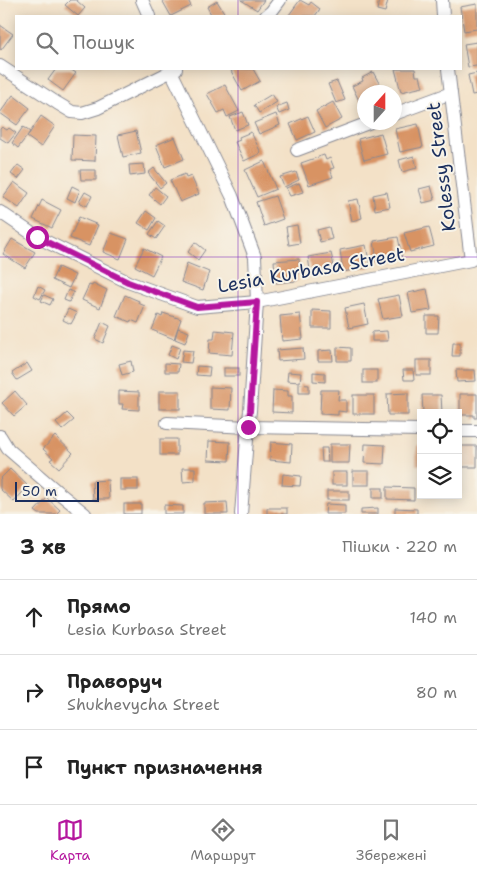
<!DOCTYPE html>
<html lang="uk">
<head>
<meta charset="utf-8">
<style>
  :root { --surface:#fff; --page:#f2f2f2; --text:#222; --muted:#767676; --line:#e0e0e0; --accent:#b5179e }
  body { margin:0; font-family:"Shantell Sans",sans-serif; background:var(--page); color:var(--text) }
  .controls { position:absolute; right:15px; bottom:15px; display:grid; overflow:hidden; border-radius:0px; box-shadow:0 2px 12px #0003 }
  .controls button { width:45px; height:45px; display:grid; place-items:center; padding:0; border:0; border-bottom:1px solid var(--line); background:var(--surface); color:var(--text); font:25px sans-serif }
  .compass { position:absolute; left:357px; top:85px; width:45px; height:45px; border-radius:50%; background:var(--surface); box-shadow:0 2px 12px #0003; rotate:21deg }
  .scale { position:absolute; left:15px; bottom:12px; width:84px; box-sizing:border-box; padding-left:5px; border:2px solid #1b2f5e; border-top:0; font-size:14px; line-height:18px; white-space:nowrap; color:#1b2f5e; -webkit-text-stroke:4px #f7f3e8; paint-order:stroke }
  .stop { position:absolute; width:15px; height:15px; margin:-11px; border:4px solid #b5179e; border-radius:50%; background:#fff }
  .stop.end { background:#b5179e; border-color:#fff; box-shadow:0 1px 5px #0008 }
  .list { margin:0; padding:0; list-style:none }
  h2 { display:flex; justify-content:space-between; align-items:center; height:65px; margin:0; padding:0 20px; font-size:21px }
  h2 small { font-size:16px; font-weight:400; color:var(--muted) }
  .list li { display:grid; grid-template-columns:32px 1fr auto; gap:15px; align-items:center; box-sizing:border-box; height:75px; padding:0 20px; border-top:1px solid var(--line) }
  .list b { display:block; font-size:19px; white-space:nowrap }
  .list p { margin:0; font-size:16px; white-space:nowrap; color:var(--muted) }
  .list em { font-size:16px; font-style:normal; color:var(--muted) }
  .icon { flex:none; width:28px; height:28px; fill:none; stroke:currentColor; stroke-width:2; stroke-linecap:round; stroke-linejoin:round }
  .map { position:relative; flex:none; width:477px; height:514px; overflow:hidden }
  .search { position:absolute; background:var(--surface); box-shadow:0 2px 12px #0003; left:15px; right:15px; top:15px; height:55px; display:flex; align-items:center; gap:12px; box-sizing:border-box; padding:0 18px; border-radius:0px; color:var(--muted); font-size:19px }
  .sheet { height:290px; background:var(--surface) }
  nav { display:flex; justify-content:space-around; align-items:center; box-sizing:border-box; height:70px; border-top:1px solid var(--line); background:var(--surface); font-size:14px; color:var(--muted) }
  nav a { display:grid; justify-items:center; gap:2px }
  nav .on { color:var(--accent) }
  .map>svg:first-child { display:block }
  .building { fill:#d89363 }
  .lines { fill:none; stroke-linecap:round; stroke-linejoin:round }
  .street-casing { stroke:#878892; stroke-width:14 }
  .street { stroke:#fff; stroke-width:12 }
  .route { stroke:#b5179e; stroke-width:6 }
  .grid { fill:none; stroke:#7b2cbf; stroke-width:1; stroke-opacity:0.55 }
  .labels { text-anchor:middle; dominant-baseline:central; stroke-width:4; stroke-linejoin:round; paint-order:stroke }
  .street-label { font-size:19px; fill:#1b2f5e; stroke:#f7f3e8 }
</style>
</head>
<body>
<div class="map">
<svg width="477" height="514" viewBox="0 0 477 514">
  <rect width="100%" height="100%" fill="#f7f3e8"/>
  <filter id="ink" filterUnits="userSpaceOnUse"><feTurbulence type="fractalNoise" baseFrequency=".02" numOctaves="2"/><feDisplacementMap in="SourceGraphic" scale="10" xChannelSelector="R" yChannelSelector="G"/><feConvolveMatrix kernelMatrix="1 2 1 2 8 2 1 2 1" color-interpolation-filters="sRGB"/></filter>
  <filter id="wash" filterUnits="userSpaceOnUse"><feTurbulence type="fractalNoise" baseFrequency=".0096" numOctaves="4" result="noise"/><feDisplacementMap in="SourceGraphic" scale="20" xChannelSelector="R" yChannelSelector="G"/><feGaussianBlur stdDeviation="1.12" result="paint"/><feColorMatrix in="noise" values="0 0 0 0 0 0 0 0 0 0 0 0 0 0 0 0 0 1.4 0 .05"/><feComposite in="paint" operator="in"/></filter>
  <g filter="url(#wash)">
    <rect width="100%" height="100%" fill="#f3e1c7"/>
    <g id="blocks">
      <g class="building">
        <path d="M70 0H76L85 8 78 16 65 5Z"/>
        <path d="M162 0H188L191 6 171 16Z"/>
        <path d="M241 0H264L257 10Z"/>
        <path d="M300 0 309 5 311 2 320 9 315 16H291L289 15Z"/>
        <path d="M379 0H388L385 12 377 10Z"/>
        <path d="M217 1 225 14 220 16H212L207 7Z"/>
        <path d="M477 4V29L464 31 460 7Z"/>
        <path d="M0 25 13 34 1 50 0 49Z"/>
        <path d="M477 42V66L468 67 464 44Z"/>
        <path d="M56 69H70L76 73 63 91 48 80Z"/>
        <path d="M236 69H253L260 81 242 91 231 71Z"/>
        <path d="M395 69H415L416 76H420L423 87 401 92Z"/>
        <path d="M373 72 384 92H364V111L352 86 363 81 362 78Z"/>
        <path d="M477 73V94L472 95 468 75Z"/>
        <path d="M337 81 345 100 336 103 328 84Z"/>
        <path d="M225 85 239 111 227 117 224 110 218 113 207 94Z"/>
        <path d="M272 94 277 102 259 113 254 105Z"/>
        <path d="M13 95 30 108 17 125 0 113Z"/>
        <path d="M333 102 342 119 325 128 316 111Z"/>
        <path d="M287 103 289 110 279 114 276 107Z"/>
        <path d="M243 112 248 125 235 130 230 117Z"/>
        <path d="M276 114 280 125 259 134 254 123Z"/>
        <path d="M41 116 55 126 41 147 27 137Z"/>
        <path d="M308 116 315 132 297 140 290 124Z"/>
        <path d="M418 124 423 147 400 152 395 129Z"/>
        <path d="M2 127 7 130 9 128 16 133 8 143 0 138V129Z"/>
        <path d="M23 127 30 132 18 148 12 143Z"/>
        <path d="M136 131 141 153 123 157 118 135Z"/>
        <path d="M251 132 261 153 244 161 235 142 240 140 239 137Z"/>
        <path d="M381 133 387 154 364 160 358 139Z"/>
        <path d="M73 135 96 136 95 161 72 160Z"/>
        <path d="M175 137 184 159 165 167 156 145Z"/>
        <path d="M324 155 326 160 330 158 334 168 330 169 333 177 309 185 301 163Z"/>
        <path d="M414 156 417 168 402 172 399 160Z"/>
        <path d="M264 161 276 189 257 197 245 170Z"/>
        <path d="M144 164 145 174 130 176 129 165Z"/>
        <path d="M18 165 25 170 18 179 11 174Z"/>
        <path d="M154 168 166 183 160 188 148 173Z"/>
        <path d="M80 170H96V180H81Z"/>
        <path d="M296 172 299 180 284 187 280 177Z"/>
        <path d="M185 174 186 178 191 176 199 194 180 202 170 180Z"/>
        <path d="M14 182 29 193 19 208 3 197Z"/>
        <path d="M299 183 303 192 290 196 286 188Z"/>
        <path d="M72 186 80 190 75 202 67 198Z"/>
        <path d="M431 186 435 200 423 203 419 189Z"/>
        <path d="M155 187 166 196 160 204 149 195Z"/>
        <path d="M85 192 92 196 87 206 79 202Z"/>
        <path d="M387 192 390 207 375 210 373 195Z"/>
        <path d="M275 196 283 219 264 226 256 202Z"/>
        <path d="M358 199 362 218 352 221 348 201Z"/>
        <path d="M42 200 61 210 52 228 33 219Z"/>
        <path d="M146 211 156 218 149 230 138 223Z"/>
        <path d="M79 217 98 225 89 246 70 238Z"/>
        <path d="M158 221 165 226 156 239 149 234Z"/>
        <path d="M297 225 300 243 289 245 286 227Z"/>
        <path d="M329 227 332 239 320 242 317 230Z"/>
        <path d="M429 227 434 246 410 252 404 233Z"/>
        <path d="M111 233 128 239 120 259 103 252Z"/>
        <path d="M398 237 402 257 377 261 374 241Z"/>
        <path d="M12 239 35 252 25 268 3 254Z"/>
        <path d="M195 242 205 250 198 260 188 252Z"/>
        <path d="M366 245 370 267 343 272 340 250Z"/>
        <path d="M144 248 161 257 152 275 135 266Z"/>
        <path d="M331 253 334 266H330L331 273 311 276 308 257Z"/>
        <path d="M299 259 300 273 297 274V281L276 283 274 261Z"/>
        <path d="M187 263 209 272 203 290 181 282Z"/>
        <path d="M58 267 75 275 69 288 52 280Z"/>
        <path d="M93 283 107 290 100 308 82 300 89 285 92 286Z"/>
        <path d="M38 286 45 290 40 299 34 296Z"/>
        <path d="M427 289 431 310 412 313 408 293Z"/>
        <path d="M68 290 74 292 69 302 64 300Z"/>
        <path d="M44 295 53 299 50 305 41 301Z"/>
        <path d="M125 295 139 301 138 303 145 306 138 323 131 320 130 322 116 316Z"/>
        <path d="M399 295 403 316 383 319 378 299Z"/>
        <path d="M364 304 368 324 349 328 345 308Z"/>
        <path d="M68 309 77 313 71 324 63 320Z"/>
        <path d="M312 310 331 311V328H312Z"/>
        <path d="M163 313 181 319 174 339 152 330 158 315 162 317Z"/>
        <path d="M300 314 303 339 282 341 280 316Z"/>
        <path d="M426 316H439L438 333H426Z"/>
        <path d="M102 322 110 326 103 343 95 339Z"/>
        <path d="M178 328 189 332 185 343 175 339Z"/>
        <path d="M215 330 234 332 232 355 209 353 210 339H214Z"/>
        <path d="M387 331 388 341H372V332Z"/>
        <path d="M453 343H460V356H452Z"/>
        <path d="M172 345 180 348 176 359 168 355Z"/>
        <path d="M337 347 351 348V361H337Z"/>
        <path d="M303 348 304 359 278 361 277 350Z"/>
        <path d="M183 350 193 351 191 363 181 362Z"/>
        <path d="M332 350 333 361H318V351Z"/>
        <rect x="416" y="360" width="15" height="15"/>
        <path d="M131 361 133 372 122 375 119 364Z"/>
        <path d="M27 363 32 371 17 380 12 373Z"/>
        <path d="M165 363 179 364 178 372H165Z"/>
        <path d="M197 366 210 367 209 376 196 375Z"/>
        <rect x="224" y="368" width="15" height="8"/>
        <rect x="363" y="370" width="14" height="13"/>
        <path d="M403 370H413L414 380H404Z"/>
        <path d="M456 370H475L476 381 457 382Z"/>
        <path d="M288 372 301 373 300 382 287 381Z"/>
        <path d="M313 372 325 373V382L313 381Z"/>
        <path d="M299 384 309 385V393H299Z"/>
        <path d="M210 387 231 388 230 410 210 409Z"/>
        <path d="M273 390 288 391V396H292V413L272 412Z"/>
        <path d="M321 390H339L338 400H346V412L338 411V415L320 414Z"/>
        <path d="M15 391 27 405 14 416 2 403Z"/>
        <path d="M119 391 139 392V410L122 409 123 404H119Z"/>
        <rect x="159" y="391" width="21" height="18"/>
        <path d="M408 393V415H388L387 394Z"/>
        <path d="M460 394H477V418H474V415H460Z"/>
        <rect x="353" y="395" width="21" height="19"/>
        <path d="M422 395H441L442 413H423Z"/>
        <path d="M67 413 74 420 62 430 56 423Z"/>
        <path d="M55 436 73 453 59 468 50 460 53 458 43 449Z"/>
        <rect x="160" y="439" width="17" height="16"/>
        <path d="M209 441 230 442 229 461 208 460Z"/>
        <path d="M271 442 292 444 291 462 270 460Z"/>
        <path d="M330 444H350L349 463H330Z"/>
        <path d="M365 444 385 445 384 464 364 463Z"/>
        <path d="M417 445H421V465H416Z"/>
        <rect x="458" y="446" width="19" height="21"/>
        <path d="M321 448H327L328 462H322Z"/>
        <path d="M182 468H195V481L183 482Z"/>
        <path d="M10 469 28 486 14 502 0 489V479Z"/>
        <rect x="353" y="471" width="16" height="14"/>
        <rect x="332" y="472" width="15" height="13"/>
        <path d="M283 474 301 476 300 486 282 485Z"/>
        <rect x="120" y="479" width="18" height="11"/>
        <path d="M108 480 109 499H93L92 481Z"/>
        <path d="M387 487 414 488V500L387 499Z"/>
        <rect x="373" y="488" width="10" height="10"/>
        <rect x="327" y="491" width="22" height="9"/>
        <path d="M47 498 60 510 56 514H39L35 511Z"/>
        <path d="M227 502 228 514H204V503Z"/>
        <rect x="124" y="504" width="17" height="10"/>
        <path d="M326 504 345 505V514H325Z"/>
        <path d="M164 505 183 506V514H164Z"/>
        <rect x="267" y="508" width="20" height="6"/>
        <path d="M378 508V514H361V509Z"/>
        <path d="M395 508 417 509V514H395Z"/>
      </g>
    </g>
  </g>
  <g filter="url(#ink)">
    <use href="#blocks" fill-opacity="0" stroke="#878892" stroke-width="1"/>
    <g class="lines">
      <g class="street-casing">
        <g id="street">
          <path d="M142 0 149 16"/>
          <path d="M442 0 443 16"/>
          <path d="M266 16 271 12 280 0"/>
          <path d="M0 66 57 103 72 112 82 113 98 108 176 69"/>
          <path d="M170 69 232 196 255 257 257 302 250 411 248 427 241 514"/>
          <path d="M394 114 451 93"/>
          <path d="M297 150 371 122"/>
          <path d="M0 212 37 237 128 282 197 307 257 302 471 260 448 69"/>
          <path d="M167 423 248 427 421 430"/>
          <path d="M458 431H477"/>
          <path d="M0 436 8 449 59 493 85 514"/>
        </g>
      </g>
      <use href="#street" class="street"/>
    </g>
  </g>
  <g class="lines" filter="url(#ink)">
    <path class="route" d="M37 237 128 282 197 307 257 302 250 411 248 427"/>
  </g>
  <path class="grid" d="M238 0V16M238 69V514M0 257H477"/>
  <g class="labels">
    <g class="street-label">
      <text transform="translate(441 167) rotate(-97)">Kolessy Street</text>
      <text transform="translate(311 270) rotate(-10)">Lesia Kurbasa Street</text>
    </g>
  </g>
</svg>
<div class="controls">
<button><svg class="icon" aria-label="locate" viewBox="0 0 24 24"><circle cx="12" cy="12" r="6"/><path d="M12 2v4M12 18v4M2 12h4M18 12h4"/></svg></button>
<button><svg class="icon" aria-label="layers" viewBox="0 0 24 24"><path d="M12 4l9 5-9 5-9-5zM3 14l9 5 9-5"/></svg></button>
</div>
<svg class="compass" viewBox="-18 -18 36 36"><path d="M0-13l5 13h-10z" fill="#e53935"/><path d="M0 13l5-13h-10z" fill="#767676"/></svg>
<div class="scale">50 m</div>
<div class="stop" style="left:37px;top:237px"></div>
<div class="stop end" style="left:248px;top:427px"></div>
<div class="search"><svg class="icon" aria-label="search" viewBox="0 0 24 24"><circle cx="10" cy="10" r="6"/><path d="M15 15l6 6"/></svg>Пошук</div>
</div>
<section class="sheet">
<h2>3 хв<small>Пішки · 220 m</small></h2>
<ul class="list">
<li><svg class="icon" aria-label="ahead" viewBox="0 0 24 24"><path d="M12 20V5M6 11l6-6 6 6"/></svg><div><b>Прямо</b><p>Lesia Kurbasa Street</p></div><em>140 m</em></li>
<li><svg class="icon" aria-label="right" viewBox="0 0 24 24"><path d="M7 20v-9h11M14 6l5 5-5 5"/></svg><div><b>Праворуч</b><p>Shukhevycha Street</p></div><em>80 m</em></li>
<li><svg class="icon" aria-label="arrive" viewBox="0 0 24 24"><path d="M6 21V4h12l-3 4 3 4H6"/></svg><div><b>Пункт призначення</b></div></li>
</ul>
</section>
<nav>
<a class="on"><svg class="icon" aria-label="map" viewBox="0 0 24 24"><path d="M3 6l6-2 6 2 6-2v14l-6 2-6-2-6 2zM9 4v14M15 6v14"/></svg>Карта</a>
<a><svg class="icon" aria-label="directions" viewBox="0 0 24 24"><path d="M12 3l9 9-9 9-9-9zM9 14v-3h6M13 9l2 2-2 2"/></svg>Маршрут</a>
<a><svg class="icon" aria-label="saved" viewBox="0 0 24 24"><path d="M7 4h10v16l-5-4-5 4z"/></svg>Збережені</a>
</nav>
</body>
</html>
